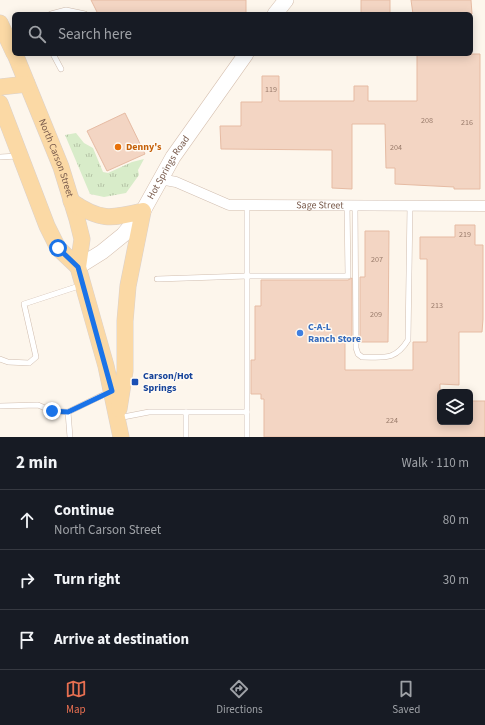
<!DOCTYPE html>
<html lang="en">
<head>
<meta charset="utf-8">
<style>
  :root { --surface:#171b24; --page:#242831; --text:#f1f3f6; --muted:#9ea1a6; --line:#363941; --accent:#e76f51 }
  body { margin:0; font-family:"Source Sans 3",sans-serif; background:var(--page); color:var(--text) }
  .controls { position:absolute; right:12px; bottom:12px; display:grid; overflow:hidden; border-radius:6px; box-shadow:0 2px 10px #0003 }
  .controls button { width:36px; height:36px; display:grid; place-items:center; padding:0; border:0; border-bottom:1px solid var(--line); background:var(--surface); color:var(--text); font:20px sans-serif }
  .stop { position:absolute; width:12px; height:12px; margin:-9px; border:3px solid #1a73e8; border-radius:50%; background:#fff }
  .stop.end { background:#1a73e8; border-color:#fff; box-shadow:0 1px 4px #0008 }
  .list { margin:0; padding:0; list-style:none }
  h2 { display:flex; justify-content:space-between; align-items:center; height:52px; margin:0; padding:0 16px; font-size:17px }
  h2 small { font-size:13px; font-weight:400; color:var(--muted) }
  .list li { display:grid; grid-template-columns:26px 1fr auto; gap:12px; align-items:center; box-sizing:border-box; height:60px; padding:0 16px; border-top:1px solid var(--line) }
  .list b { display:block; font-size:15px; white-space:nowrap }
  .list p { margin:0; font-size:13px; white-space:nowrap; color:var(--muted) }
  .list em { font-size:13px; font-style:normal; color:var(--muted) }
  .icon { flex:none; width:22px; height:22px; fill:none; stroke:currentColor; stroke-width:2; stroke-linecap:round; stroke-linejoin:round }
  .map { position:relative; flex:none; width:485px; height:437px; overflow:hidden }
  .search { position:absolute; background:var(--surface); box-shadow:0 2px 10px #0003; left:12px; right:12px; top:12px; height:44px; display:flex; align-items:center; gap:10px; box-sizing:border-box; padding:0 14px; border-radius:6px; color:var(--muted); font-size:15px }
  .sheet { height:232px; background:var(--surface) }
  nav { display:flex; justify-content:space-around; align-items:center; box-sizing:border-box; height:56px; border-top:1px solid var(--line); background:var(--surface); font-size:11px; color:var(--muted) }
  nav a { display:grid; justify-items:center; gap:2px }
  nav .on { color:var(--accent) }
  .map>svg:first-child { display:block }
  .grass { fill:url(#grass-tufts) }
  .building { fill:#f3d5c3; stroke:#e6bba3 }
  .lines { fill:none; stroke-linecap:round; stroke-linejoin:round }
  .lane-casing { stroke:#d1beb0; stroke-width:6 }
  .street-casing { stroke:#d1beb0; stroke-width:11 }
  .secondary-casing { stroke:#d6c0b0; stroke-width:16 }
  .primary-casing { stroke:#dad1cd; stroke-width:17 }
  .lane { stroke:#fff; stroke-width:5 }
  .street { stroke:#fff; stroke-width:10 }
  .secondary { stroke:#fff; stroke-width:15 }
  .primary { stroke:#fbd9a5; stroke-width:16 }
  .route { stroke:#1a73e8; stroke-width:5 }
  .food-dot { fill:#e8710a; stroke:#fffaf3; stroke-width:1.5 }
  .shop-dot { fill:#3f7fe0; stroke:#fffaf3; stroke-width:1.5 }
  .transit-dot { fill:#1a4fb4; stroke:#fffaf3; stroke-width:1.5 }
  .labels { text-anchor:middle; dominant-baseline:central; stroke-width:3; stroke-linejoin:round; paint-order:stroke }
  .number-label { font-size:8px; fill:#987a6a }
  .food-label { font-size:10px; font-weight:bold; fill:#c56008; stroke:#fffaf3; text-anchor:start }
  .street-label { font-size:10px; fill:#7a5c4d; stroke:#fffaf3 }
  .shop-label { font-size:10px; font-weight:bold; fill:#366cbe; stroke:#fffaf3; text-anchor:start }
  .transit-label { font-size:10px; font-weight:bold; fill:#164399; stroke:#fffaf3; text-anchor:start }
</style>
</head>
<body>
<div class="map">
<svg width="485" height="437" viewBox="0 0 485 437">
  <defs>
    <pattern id="grass-tufts" width="24" height="20" patternUnits="userSpaceOnUse"><rect width="24" height="20" fill="#d8ecc9"/><path d="M3 7l-1-3M5 7V3M7 7l1-3M15 17l-1-3M17 17v-4M19 17l1-3" fill="none" stroke="#b4c2a5"/></pattern>
  </defs>
  <rect width="100%" height="100%" fill="#fdf6ec"/>
  <path class="grass" d="M76 133 84 143 93 148 103 172 108 173 132 162 144 159 138 170 139 175 126 193 104 197 90 194 65 135Z"/>
  <g class="building">
    <path d="M91 0H246V14H98Z"/>
    <rect x="361" y="0" width="29" height="14"/>
    <path d="M411 0H471L472 14H413Z"/>
    <path d="M417 54H480V189H454V187L395 184V168H386L385 124H352V189L332 188V150L221 149 220 126H241V102H262V76H279V101H354V86H368V101H417Z"/>
    <path d="M125 113 145 154 107 171 87 131Z"/>
    <path d="M455 225H475V245H483V319L482 332H459V385L440 384V422H470V401H485V437H264V399H261V394H251V360H255V306H261V280H348L352 278V342H345V370H413V342H427V259H420V237H455Z"/>
    <path d="M365 231H389L388 342H360V277H365Z"/>
  </g>
  <g class="lines">
    <g class="lane-casing">
      <g id="lane">
        <path d="M51 14 66 10 85 14"/>
        <path d="M53 54 61 69"/>
        <path d="M0 157 18 156"/>
        <path d="M247 205V437"/>
        <path d="M355 205 356 348 358 354 362 357C384 357 395 361 408 340L410 206"/>
        <path d="M157 279 247 276H348L347 205"/>
        <path d="M0 359 8 362 29 363 36 357 24 304 82 285"/>
        <path d="M0 406 38 405 52 411 68 412 109 392"/>
        <path d="M68 412 70 437"/>
        <path d="M186 412V437"/>
        <path d="M118 418 149 412H247"/>
      </g>
    </g>
    <g class="street-casing">
      <g id="street">
        <path id="s1" d="M160 179 176 182 229 205 485 206"/>
      </g>
    </g>
    <g class="secondary-casing">
      <g id="secondary">
        <path d="M275 14 286 0"/>
        <path id="s2" d="M78 267 102 252 123 235 143 211 173 157 246 54"/>
      </g>
    </g>
    <g class="primary-casing">
      <g id="primary">
        <path d="M0 23 14 53"/>
        <path id="s3" d="M15 54 61 167 77 219 82 239 78 267 106 366 121 437"/>
        <path d="M0 87 27 84"/>
        <path d="M0 103 47 226 58 248 78 267"/>
        <path d="M71 201C100 221 110 219 143 211L128 286 125 321V371L119 409"/>
      </g>
    </g>
    <use href="#lane" class="lane"/>
    <use href="#street" class="street"/>
    <use href="#secondary" class="secondary"/>
    <use href="#primary" class="primary"/>
  </g>
  <g class="lines">
    <path class="route" d="M52 411 68 412 112 391 78 267 58 248"/>
  </g>
  <circle class="food-dot" cx="118" cy="147" r="4"/>
  <circle class="shop-dot" cx="300" cy="333" r="4"/>
  <rect class="transit-dot" x="131" y="378" width="8" height="8" rx="2"/>
  <g class="labels">
    <g class="number-label">
      <text x="271" y="89">119</text>
      <text x="427" y="120">208</text>
      <text x="467" y="122">216</text>
      <text x="396" y="147">204</text>
      <text x="465" y="234">219</text>
      <text x="377" y="259">207</text>
      <text x="437" y="305">213</text>
      <text x="376" y="314">209</text>
      <text x="392" y="420">224</text>
    </g>
    <g class="food-label">
      <text x="126" y="147">Denny's</text>
    </g>
    <g class="street-label">
      <text stroke="none"><textPath href="#s3" startOffset="112">North Carson Street</textPath></text>
      <text stroke="none"><textPath href="#s2" startOffset="137">Hot Springs Road</textPath></text>
      <text stroke="none"><textPath href="#s1" startOffset="165">Sage Street</textPath></text>
    </g>
    <g class="shop-label">
      <text x="308" y="327">C-A-L<tspan x="308" dy="12">Ranch Store</tspan></text>
    </g>
    <g class="transit-label">
      <text x="143" y="376">Carson/Hot<tspan x="143" dy="12">Springs</tspan></text>
    </g>
  </g>
</svg>
<div class="controls">
<button><svg class="icon" aria-label="layers" viewBox="0 0 24 24"><path d="M12 4l9 5-9 5-9-5zM3 14l9 5 9-5"/></svg></button>
</div>
<div class="stop" style="left:58px;top:248px"></div>
<div class="stop end" style="left:52px;top:411px"></div>
<div class="search"><svg class="icon" aria-label="search" viewBox="0 0 24 24"><circle cx="10" cy="10" r="6"/><path d="M15 15l6 6"/></svg>Search here</div>
</div>
<section class="sheet">
<h2>2 min<small>Walk · 110 m</small></h2>
<ul class="list">
<li><svg class="icon" aria-label="ahead" viewBox="0 0 24 24"><path d="M12 20V5M6 11l6-6 6 6"/></svg><div><b>Continue</b><p>North Carson Street</p></div><em>80 m</em></li>
<li><svg class="icon" aria-label="right" viewBox="0 0 24 24"><path d="M7 20v-9h11M14 6l5 5-5 5"/></svg><div><b>Turn right</b></div><em>30 m</em></li>
<li><svg class="icon" aria-label="arrive" viewBox="0 0 24 24"><path d="M6 21V4h12l-3 4 3 4H6"/></svg><div><b>Arrive at destination</b></div></li>
</ul>
</section>
<nav>
<a class="on"><svg class="icon" aria-label="map" viewBox="0 0 24 24"><path d="M3 6l6-2 6 2 6-2v14l-6 2-6-2-6 2zM9 4v14M15 6v14"/></svg>Map</a>
<a><svg class="icon" aria-label="directions" viewBox="0 0 24 24"><path d="M12 3l9 9-9 9-9-9zM9 14v-3h6M13 9l2 2-2 2"/></svg>Directions</a>
<a><svg class="icon" aria-label="saved" viewBox="0 0 24 24"><path d="M7 4h10v16l-5-4-5 4z"/></svg>Saved</a>
</nav>
</body>
</html>
